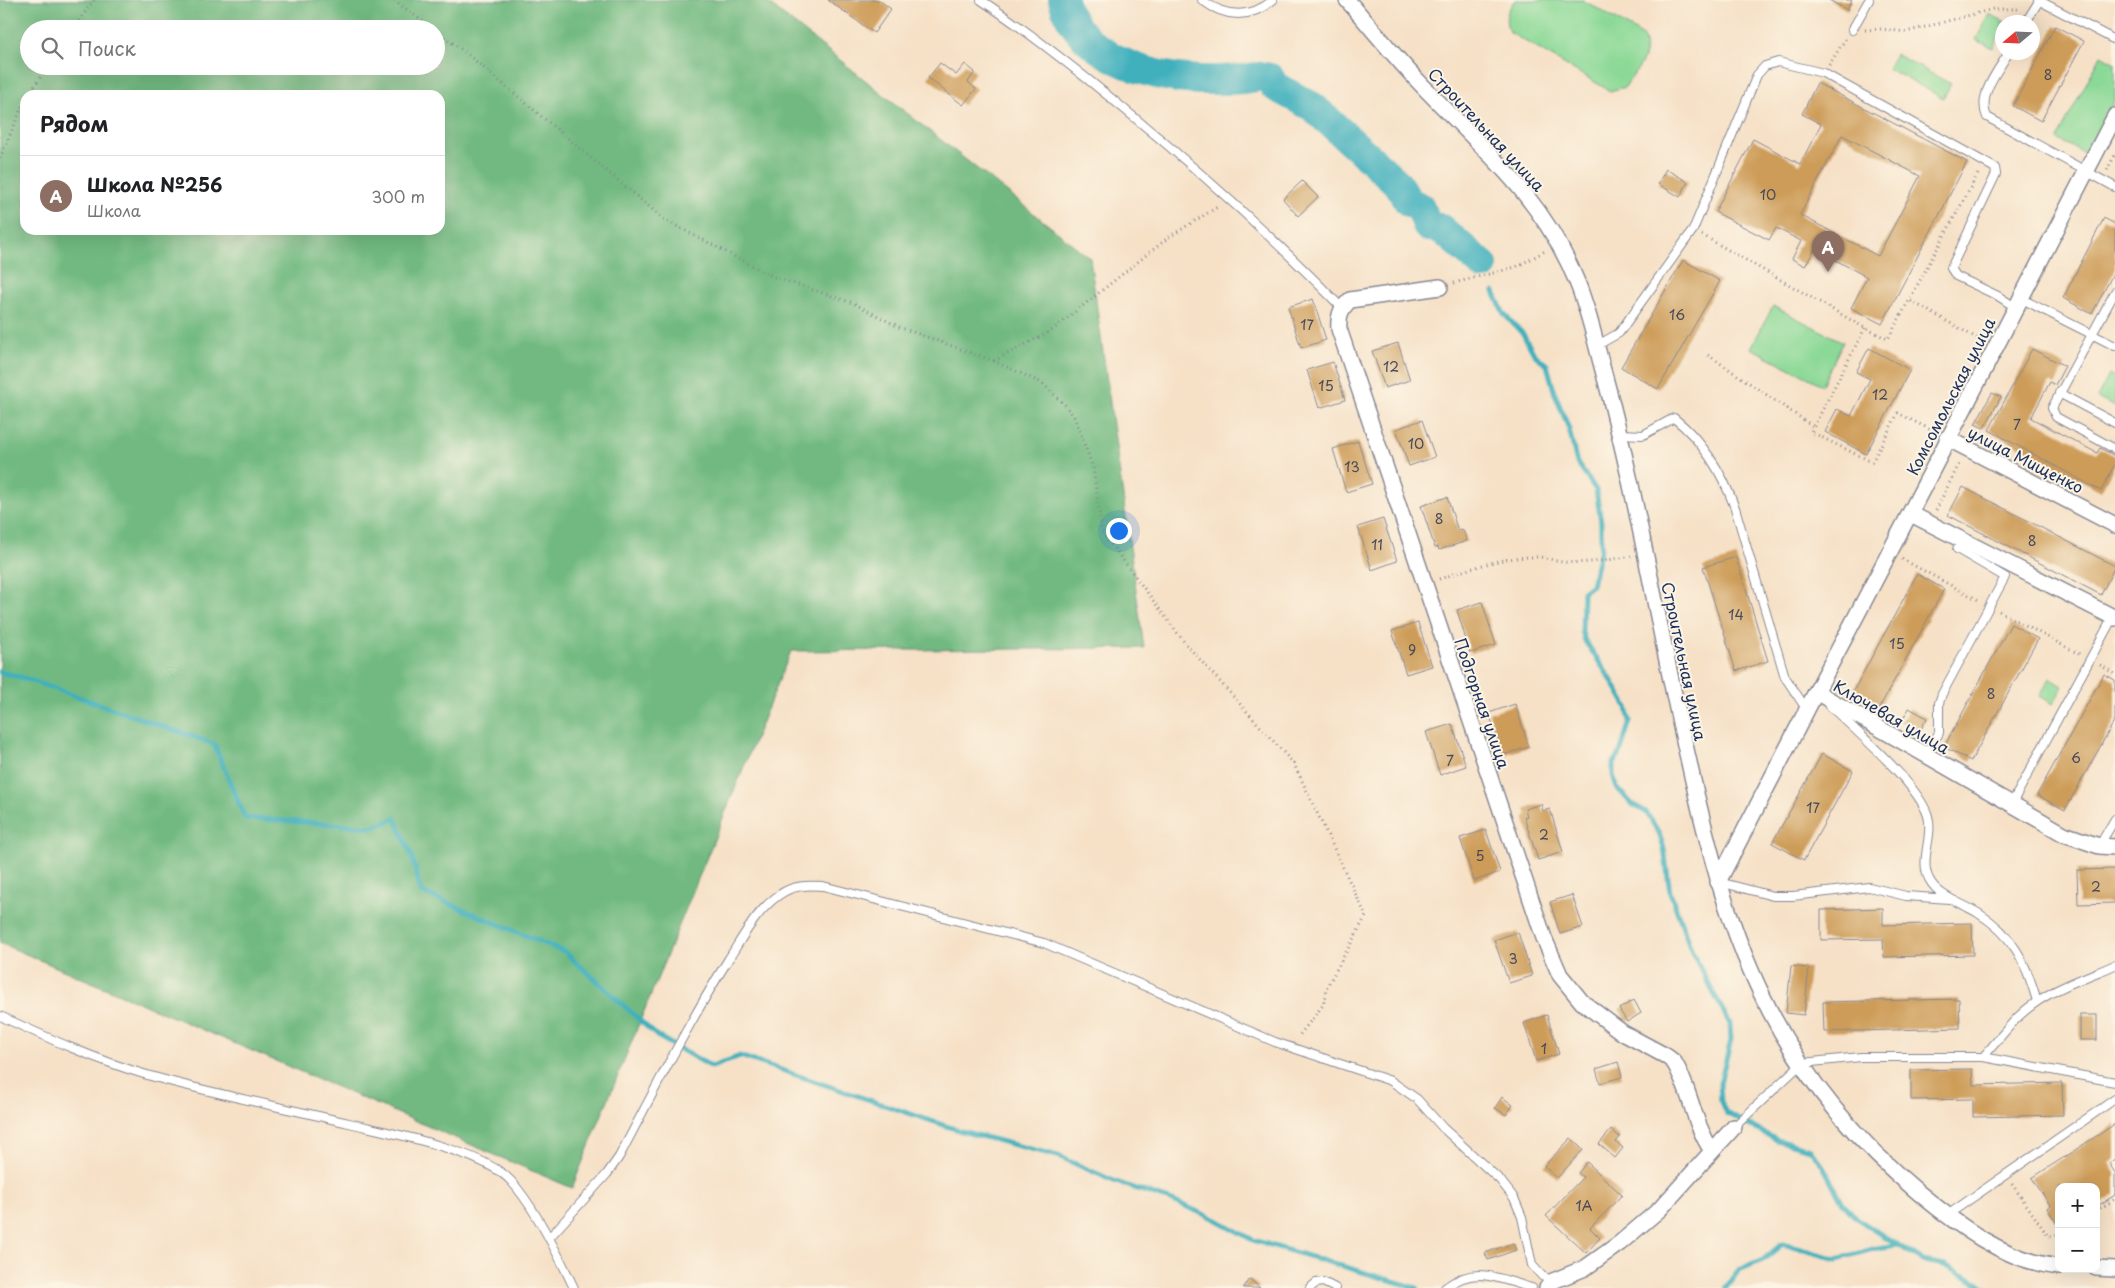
<!DOCTYPE html>
<html lang="ru">
<head>
<meta charset="utf-8">
<style>
  :root { --surface:#fff; --page:#f2f2f2; --text:#202124; --muted:#757577; --line:#e0e0e0; --accent:#2563eb }
  body { margin:0; font-family:"Playpen Sans",sans-serif; background:var(--page); color:var(--text) }
  .controls { position:absolute; right:15px; bottom:15px; display:grid; overflow:hidden; border-radius:10px; box-shadow:0 5px 20px #0002 }
  .controls button { width:45px; height:45px; display:grid; place-items:center; padding:0; border:0; border-bottom:1px solid var(--line); background:var(--surface); color:var(--text); font:25px sans-serif }
  .compass { position:absolute; left:1995px; top:15px; width:45px; height:45px; border-radius:50%; background:var(--surface); box-shadow:0 5px 20px #0002; rotate:251deg }
  .you { position:absolute; left:1118px; top:530px; width:18px; height:18px; margin:-12px; border:4px solid #fff; border-radius:50%; background:#1a73e8; box-shadow:0 0 0 8px #1a73e833 }
  .badge { display:grid; place-items:center; width:32px; height:32px; border-radius:50%; background:var(--accent); color:#fff; font-size:16px; font-weight:700 }
  .pin { position:absolute; translate:-50% -41px; filter:drop-shadow(0 1px 2px #0008) }
  .pin::after { content:''; position:absolute; top:26px; width:18px; height:15px; background:inherit; clip-path:polygon(0 0,100% 0,50% 100%) }
  .list { margin:0; padding:0; list-style:none }
  h2 { display:flex; justify-content:space-between; align-items:center; height:65px; margin:0; padding:0 20px; font-size:21px }
  h2 small { font-size:16px; font-weight:400; color:var(--muted) }
  .list li { display:grid; grid-template-columns:32px 1fr auto; gap:15px; align-items:center; box-sizing:border-box; height:80px; padding:0 20px; border-top:1px solid var(--line) }
  .list b { display:block; font-size:19px; white-space:nowrap }
  .list p { margin:0; font-size:16px; white-space:nowrap; color:var(--muted) }
  .list em { font-size:16px; font-style:normal; color:var(--muted) }
  .icon { flex:none; width:28px; height:28px; fill:none; stroke:currentColor; stroke-width:2; stroke-linecap:round; stroke-linejoin:round }
  .map { position:relative; flex:none; width:2115px; height:1288px; overflow:hidden }
  .search { position:absolute; background:var(--surface); box-shadow:0 5px 20px #0002; left:20px; top:20px; width:425px; height:55px; display:flex; align-items:center; gap:12px; box-sizing:border-box; padding:0 18px; border-radius:28px; color:var(--muted); font-size:19px }
  .panel { position:absolute; background:var(--surface); box-shadow:0 5px 20px #0002; left:20px; top:90px; width:425px; height:145px; border-radius:15px }
  .map>svg:first-child { display:block }
  .green { fill:#8cd997; stroke:#54847a }
  .forest { fill:#71b980; stroke:#46746f; fill-rule:evenodd }
  .lines { fill:none; stroke-linecap:round; stroke-linejoin:round }
  .stream { stroke:#41b0bd; stroke-width:5 }
  .river { stroke:#41b0bd; stroke-width:30 }
  .building { fill:#cd9c58; fill-rule:evenodd }
  .lane-casing { stroke:#888892; stroke-width:10 }
  .street-casing { stroke:#888892; stroke-width:18 }
  .path { stroke:#888892; stroke-width:3; stroke-dasharray:1 4; stroke-linecap:butt }
  .lane { stroke:#fff; stroke-width:8 }
  .street { stroke:#fff; stroke-width:15 }
  .labels { text-anchor:middle; dominant-baseline:central; stroke-width:4; stroke-linejoin:round; paint-order:stroke }
  .number-label { font-size:14px; fill:#484a5c }
  .street-label { font-size:16px; fill:#1b2f5e; stroke:#fcf5e5 }
</style>
</head>
<body>
<div class="map">
<svg width="2115" height="1288" viewBox="0 0 2115 1288">
  <rect width="100%" height="100%" fill="#fcf5e5"/>
  <filter id="ink" filterUnits="userSpaceOnUse"><feTurbulence type="fractalNoise" baseFrequency=".02" numOctaves="2"/><feDisplacementMap in="SourceGraphic" scale="10" xChannelSelector="R" yChannelSelector="G"/><feConvolveMatrix kernelMatrix="1 2 1 2 8 2 1 2 1" color-interpolation-filters="sRGB"/></filter>
  <filter id="wash" filterUnits="userSpaceOnUse"><feTurbulence type="fractalNoise" baseFrequency=".0096" numOctaves="4" result="noise"/><feDisplacementMap in="SourceGraphic" scale="20" xChannelSelector="R" yChannelSelector="G"/><feGaussianBlur stdDeviation="1.12" result="paint"/><feColorMatrix in="noise" values="0 0 0 0 0 0 0 0 0 0 0 0 0 0 0 0 0 1.4 0 .05"/><feComposite in="paint" operator="in"/></filter>
  <g filter="url(#wash)">
    <rect width="100%" height="100%" fill="#f6e1c7"/>
    <g class="green">
      <path d="M1515 0H1583L1642 35C1653 56 1636 70 1625 87L1610 91 1509 32C1504 18 1506 12 1515 0Z"/>
      <path d="M1989 14 2006 22H2002V29L1993 48 1976 40Z"/>
      <path d="M1895 54 1951 84 1943 98 1887 68Z"/>
      <path d="M2101 55 2115 63V99L2086 154 2057 139Z"/>
      <path d="M1773 306 1843 342 1822 385 1751 348Z"/>
      <path d="M2109 375 2115 378V407L2097 398Z"/>
      <path d="M2050 678 2063 686 2053 704 2040 696Z"/>
    </g>
    <path class="forest" d="M0 0H764L1090 258 1144 648 791 651 572 1188 0 943ZM29 29H436V66H29ZM25 95H440V230H25Z"/>
    <g class="lines">
      <g class="stream">
        <path d="M1494 292 1504 314 1523 334 1534 354 1547 365 1555 394 1569 429 1577 463 1596 490 1601 522V548L1592 585 1583 592 1582 631 1585 641 1612 681 1627 707 1630 721 1619 756 1613 763V775L1617 788 1632 804 1646 812 1659 833 1664 849 1670 892 1692 952 1730 1024 1731 1040 1720 1083 1721 1102 1726 1113 1777 1140 1810 1149 1823 1166 1843 1203 1856 1218 1923 1261 1945 1265 1986 1288"/>
        <path d="M0 672 24 678 214 744 245 818 374 827 395 818 412 857 421 892 565 952 657 1036 712 1067 740 1056 961 1131 1058 1156 1116 1182 1173 1201 1215 1219 1253 1240 1417 1288"/>
        <path d="M1726 1288 1739 1270 1763 1260 1782 1244 1837 1259 1877 1248 1898 1245"/>
      </g>
      <path class="river" d="M1063 0C1078 56 1150 78 1201 80 1215 80 1230 80 1243 79 1253 78 1261 75 1270 78L1274 86 1313 107 1396 182 1409 202 1420 207 1428 227 1440 228 1483 265"/>
    </g>
    <g id="blocks">
      <g class="building">
        <path d="M828 0H879L891 9 874 33Z"/>
        <path d="M1829 0H1852L1847 10Z"/>
        <path d="M2055 26 2084 41 2041 121 2013 106Z"/>
        <path d="M940 63 956 75 965 64 975 72 968 82 976 89 963 105 928 78Z"/>
        <path d="M1817 83 1967 162 1882 324 1851 308 1867 277 1815 249 1805 266 1792 259 1801 241 1776 228 1769 240 1715 212 1753 139 1800 164 1821 124 1802 114ZM1842 135 1920 176 1878 256 1800 215Z"/>
        <path d="M1666 169 1688 182 1680 197 1658 184Z"/>
        <path d="M1302 181 1318 197 1298 216 1283 199Z"/>
        <path d="M2104 218 2115 224V270L2092 314 2063 298Z"/>
        <path d="M1683 260 1720 281 1658 389 1621 367Z"/>
        <path d="M1313 299 1326 340 1301 348 1288 307Z"/>
        <path d="M1398 343 1410 380 1385 388 1372 351Z"/>
        <path d="M1869 348 1910 370 1866 454 1825 432 1837 409 1851 416 1870 379 1856 372Z"/>
        <path d="M2032 349 2065 366 2055 385 2050 382 2031 418 2097 453 2100 448 2115 456V464L2101 491 1989 430Z"/>
        <path d="M1333 362 1345 400 1319 408 1307 370Z"/>
        <path d="M1992 393 2001 397 1984 428 1975 424Z"/>
        <path d="M1422 420 1435 457 1409 466 1396 429Z"/>
        <path d="M1358 441 1372 484 1346 492 1333 449Z"/>
        <path d="M1963 487 2115 566 2101 595 1948 515Z"/>
        <path d="M1447 497 1458 531 1463 530 1467 541 1439 550 1438 547 1435 548 1421 506Z"/>
        <path d="M1383 519 1397 561 1372 570 1358 527Z"/>
        <path d="M1736 557 1768 661 1736 671 1703 567Z"/>
        <path d="M1917 574 1944 589 1877 712 1850 697Z"/>
        <path d="M1482 602 1496 645 1470 653 1457 610Z"/>
        <path d="M1418 623 1432 666 1406 674 1392 631Z"/>
        <path d="M2011 624 2038 639 1971 761 1944 747Z"/>
        <path d="M2104 674 2115 680V720L2065 810 2037 795Z"/>
        <path d="M1515 704 1529 747 1503 755 1489 713Z"/>
        <path d="M1909 708 1927 718 1920 731 1902 721Z"/>
        <path d="M1452 724 1466 766 1440 775 1426 732Z"/>
        <path d="M1822 754 1853 771 1804 860 1772 843Z"/>
        <path d="M1541 804 1543 811 1550 809 1563 852 1538 860 1524 817 1527 816 1525 809Z"/>
        <path d="M1486 830 1500 872 1474 881 1460 838Z"/>
        <path d="M2115 869V903L2078 904 2077 870Z"/>
        <path d="M1572 895 1583 927 1560 934 1550 902Z"/>
        <path d="M1883 908V925L1972 923 1973 955 1884 957 1883 939 1821 940V910Z"/>
        <path d="M1518 932 1532 976 1509 983 1494 940Z"/>
        <path d="M1791 966 1809 968 1804 1015 1786 1013Z"/>
        <path d="M1959 999 1960 1028 1824 1032 1823 1002Z"/>
        <path d="M1634 1000 1641 1013 1627 1022 1619 1009Z"/>
        <path d="M1547 1015 1559 1054 1536 1061 1524 1023Z"/>
        <rect x="2080" y="1015" width="17" height="25"/>
        <path d="M1618 1062 1622 1077 1600 1083 1596 1069Z"/>
        <path d="M1972 1069 1973 1085 2062 1083 2063 1115 1973 1117V1099L1911 1100V1070Z"/>
        <path d="M1502 1097 1513 1105 1506 1115 1495 1108Z"/>
        <path d="M2115 1124V1159L2109 1163 2115 1173V1195L2096 1207V1187H2059V1227L2047 1208 2050 1205 2032 1178Z"/>
        <path d="M1611 1130 1620 1137 1616 1142 1623 1148 1615 1158 1599 1144Z"/>
        <path d="M1571 1138 1583 1150 1557 1178 1544 1166Z"/>
        <path d="M1587 1162 1622 1195 1590 1228 1600 1238 1586 1253 1546 1216 1583 1177 1578 1173Z"/>
        <path d="M1513 1243 1516 1250 1488 1260 1485 1253Z"/>
        <path d="M1250 1279 1260 1288H1243Z"/>
      </g>
    </g>
  </g>
  <g filter="url(#ink)">
    <use href="#blocks" fill-opacity="0" stroke="#888892" stroke-width="1"/>
    <g class="lines">
      <g class="lane-casing">
        <g id="lane">
          <path d="M981 0C1031 33 1077 70 1123 108 1200 171 1273 237 1342 308"/>
          <path d="M1202 0C1226 18 1250 19 1273 0"/>
          <path d="M2038 0 2115 40"/>
          <path d="M2026 22 2039 1"/>
          <path d="M1852 30 1869 0"/>
          <path d="M2009 52C1998 71 1977 95 1987 117L2115 187"/>
          <path d="M2115 292 2052 408 2056 417 2115 449"/>
          <path d="M2020 298 2115 346"/>
          <path d="M1596 346 1619 333 1693 230 1757 75 1765 66 1778 62 1823 73 1995 168 1996 174 1951 268 1956 276 1998 296 2015 307"/>
          <path d="M2059 393 2115 423"/>
          <path d="M1621 434 1643 435 1674 418C1704 442 1722 472 1735 508L1785 677 1807 710"/>
          <path d="M1830 706C1855 730 1919 785 1928 816 1934 836 1919 860 1929 879 1938 897 1962 903 1978 913 2014 935 2026 963 2037 1001"/>
          <path d="M1925 755 1939 733V703L1942 694 2005 577 1957 549"/>
          <path d="M2011 805 2113 617"/>
          <path d="M2099 846 2115 819"/>
          <path d="M1719 882 1773 896H1793L1869 887 1906 896 1949 899"/>
          <path d="M0 1016C48 1038 96 1060 147 1075 213 1094 282 1107 349 1123 390 1133 484 1151 511 1181 535 1207 559 1256 574 1288"/>
          <path d="M1983 1057 2115 1082"/>
          <path d="M1734 1127 1802 1063 1861 1057H1983C1995 1044 2006 1029 2019 1016 2045 991 2082 979 2115 965"/>
          <path d="M1946 1216 2115 1099"/>
          <path d="M549 1238 607 1174 619 1157C654 1091 688 1024 728 960 743 937 756 911 779 895 793 885 807 885 823 886L1044 943 1275 1042 1391 1081 1417 1099 1443 1128 1500 1180 1514 1198 1522 1217 1532 1265 1542 1276 1553 1281"/>
          <path d="M1310 1288 1316 1283 1323 1282 1335 1288"/>
          <path d="M1445 1288C1476 1264 1498 1279 1532 1288"/>
        </g>
      </g>
      <g class="street-casing">
        <g id="street">
          <path d="M1347 0C1371 27 1393 55 1418 81 1480 147 1542 195 1577 282 1589 311 1595 341 1603 370 1638 498 1658 629 1688 758 1707 845 1729 932 1770 1011 1806 1081 1859 1143 1919 1193 1959 1226 2005 1261 2059 1267"/>
          <path d="M1440 287 1350 300C1340 310 1338 316 1339 329L1544 938 1560 975 1582 1002 1623 1033 1666 1056 1674 1062C1691 1090 1692 1121 1712 1151"/>
          <path d="M1947 438 2115 525"/>
          <path d="M1911 514 2115 618"/>
          <path d="M1816 692C1918 501 2015 308 2115 116"/>
          <path d="M1718 882 1816 692 2064 834 2099 846 2115 847"/>
          <path d="M2096 1268 2115 1269"/>
          <path d="M1547 1288 1553 1281 1585 1268 1620 1243 1660 1209 1734 1127"/>
        </g>
      </g>
      <g class="path">
        <path d="M394 0 433 29"/>
        <path d="M73 29 94 0"/>
        <path d="M1865 30 1881 29 1906 32 1993 9H2020"/>
        <path d="M436 31 466 53 665 220 774 277 853 303 899 327 994 361 1042 383 1065 405 1075 418 1093 468 1102 532 1185 643 1294 764 1366 916 1329 983 1323 1005 1298 1037"/>
        <path d="M1829 65 1846 38"/>
        <path d="M29 95 48 66"/>
        <path d="M0 158 25 100"/>
        <path d="M2107 170 2115 155"/>
        <path d="M1702 235 1865 328 1888 339 1979 172"/>
        <path d="M1454 283 1516 267 1547 250"/>
        <path d="M1911 301 1982 341"/>
        <path d="M1865 328 1811 432 1872 462 1898 413 1933 431"/>
        <path d="M1708 355 1814 427"/>
        <path d="M994 361 1051 331 1169 237 1219 206"/>
        <path d="M1936 510 1960 462"/>
        <path d="M1902 559 1980 601"/>
        <path d="M1439 579C1470 569 1503 556 1537 557 1546 557 1554 561 1563 562 1585 564 1610 560 1632 556"/>
        <path d="M1999 611 2081 655"/>
        <path d="M2100 665 2115 674"/>
        <path d="M2012 1184 2048 1236H2059"/>
        <path d="M2096 1211 2115 1199"/>
      </g>
      <use href="#lane" class="lane"/>
      <use href="#street" class="street"/>
    </g>
  </g>
  <g class="labels">
    <g class="number-label">
      <text x="2048" y="74">8</text>
      <text x="1768" y="194">10</text>
      <text x="1677" y="314">16</text>
      <text x="1307" y="324">17</text>
      <text x="1391" y="366">12</text>
      <text x="1326" y="385">15</text>
      <text x="1880" y="394">12</text>
      <text x="2017" y="424">7</text>
      <text x="1416" y="443">10</text>
      <text x="1352" y="466">13</text>
      <text x="1439" y="518">8</text>
      <text x="2032" y="540">8</text>
      <text x="1377" y="544">11</text>
      <text x="1736" y="614">14</text>
      <text x="1897" y="643">15</text>
      <text x="1412" y="649">9</text>
      <text x="1991" y="693">8</text>
      <text x="2076" y="757">6</text>
      <text x="1450" y="760">7</text>
      <text x="1813" y="807">17</text>
      <text x="1544" y="834">2</text>
      <text x="1480" y="855">5</text>
      <text x="2096" y="886">2</text>
      <text x="1513" y="958">3</text>
      <text x="1544" y="1048">1</text>
      <text x="1584" y="1205">1А</text>
    </g>
    <g class="street-label">
      <text transform="translate(1487 129) rotate(47)">Строительная улица</text>
      <text transform="translate(1950 396) rotate(-63)">Комсомольская улица</text>
      <text transform="translate(2026 459) rotate(27)">улица Мищенко</text>
      <text transform="translate(1685 661) rotate(78)">Строительная улица</text>
      <text transform="translate(1483 703) rotate(71)">Подгорная улица</text>
      <text transform="translate(1892 716) rotate(30)">Ключевая улица</text>
    </g>
  </g>
</svg>
<div class="controls">
<button>+</button>
<button>−</button>
</div>
<svg class="compass" viewBox="-18 -18 36 36"><path d="M0-13l5 13h-10z" fill="#e53935"/><path d="M0 13l5-13h-10z" fill="#757577"/></svg>
<div class="you"></div>
<div class="pin badge" style="left:1828px;top:272px;background:#8d6e63">A</div>
<div class="search"><svg class="icon" aria-label="search" viewBox="0 0 24 24"><circle cx="10" cy="10" r="6"/><path d="M15 15l6 6"/></svg>Поиск</div>
<section class="panel">
<h2>Рядом<small></small></h2>
<ul class="list">
<li><span class="badge" style="background:#8d6e63">A</span><div><b>Школа №256</b><p>Школа</p></div><em>300 m</em></li>
</ul>
</section>
</div>
</body>
</html>
